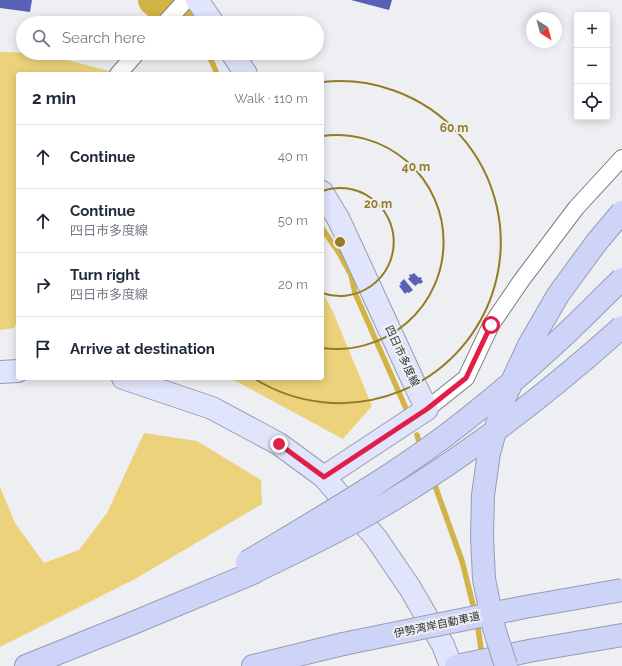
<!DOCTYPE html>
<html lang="en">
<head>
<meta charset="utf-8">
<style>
  :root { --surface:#fff; --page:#f2f2f3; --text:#1f2937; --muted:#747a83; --line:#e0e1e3 }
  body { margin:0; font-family:Raleway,"Noto Sans JP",sans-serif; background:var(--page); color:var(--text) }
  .controls { position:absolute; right:12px; top:12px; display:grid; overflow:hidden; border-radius:4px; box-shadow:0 2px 10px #0003 }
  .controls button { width:36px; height:36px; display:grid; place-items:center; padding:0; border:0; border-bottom:1px solid var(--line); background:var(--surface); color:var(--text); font:20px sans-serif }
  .compass { position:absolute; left:526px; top:12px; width:36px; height:36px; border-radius:50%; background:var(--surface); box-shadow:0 2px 10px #0003; rotate:144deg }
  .stop { position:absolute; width:12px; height:12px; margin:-9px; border:3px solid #e11d48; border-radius:50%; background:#fff }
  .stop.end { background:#e11d48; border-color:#fff; box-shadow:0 1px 4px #0008 }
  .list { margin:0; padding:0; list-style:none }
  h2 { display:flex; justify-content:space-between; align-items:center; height:52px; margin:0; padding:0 16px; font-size:17px }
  h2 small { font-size:13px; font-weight:400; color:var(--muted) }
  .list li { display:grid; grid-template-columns:26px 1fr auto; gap:12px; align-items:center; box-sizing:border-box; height:64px; padding:0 16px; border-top:1px solid var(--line) }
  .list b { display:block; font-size:15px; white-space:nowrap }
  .list p { margin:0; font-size:13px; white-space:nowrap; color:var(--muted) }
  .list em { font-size:13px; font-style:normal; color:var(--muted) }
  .icon { flex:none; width:22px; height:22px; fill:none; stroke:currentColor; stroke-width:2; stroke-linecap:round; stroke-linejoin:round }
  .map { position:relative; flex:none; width:622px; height:666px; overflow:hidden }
  .search { position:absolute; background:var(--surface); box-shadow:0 2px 10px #0003; left:16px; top:16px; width:308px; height:44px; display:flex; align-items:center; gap:10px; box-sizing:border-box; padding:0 14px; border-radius:22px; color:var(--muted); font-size:15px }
  .panel { position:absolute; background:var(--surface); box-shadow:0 2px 10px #0003; left:16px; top:72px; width:308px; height:308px; border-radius:4px }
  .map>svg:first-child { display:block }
  .green { fill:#ecd27b }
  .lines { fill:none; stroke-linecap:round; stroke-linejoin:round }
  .stream { stroke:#d2b347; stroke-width:5.5 }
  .river { stroke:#d2b347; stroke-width:32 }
  .building { fill:#5961b5 }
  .street-casing { stroke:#7a7b7f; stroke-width:18 }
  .primary-casing { stroke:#979cb4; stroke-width:24 }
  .highway-casing { stroke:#979cb4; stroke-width:24 }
  .street { stroke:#fff; stroke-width:16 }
  .primary { stroke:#e1e5fb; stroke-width:22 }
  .highway { stroke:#cdd4f8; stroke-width:22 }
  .highway-bridge-casing { stroke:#979cb4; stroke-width:24; stroke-linecap:butt }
  .highway-bridge { stroke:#cdd4f8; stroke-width:22 }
  .route { stroke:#e11d48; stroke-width:5 }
  .ring { fill:none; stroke:#947c23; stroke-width:2 }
  .labels { text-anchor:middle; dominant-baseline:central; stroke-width:4; stroke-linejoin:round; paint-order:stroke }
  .street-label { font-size:11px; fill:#343436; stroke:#eeeff3 }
  .centre { fill:#947c23; stroke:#eeeff3; stroke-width:2 }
  .ring-label { font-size:12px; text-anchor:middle; font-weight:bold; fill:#947c23; stroke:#eeeff3; stroke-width:4; stroke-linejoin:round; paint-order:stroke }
</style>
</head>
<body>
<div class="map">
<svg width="622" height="666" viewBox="0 0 622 666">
  <rect width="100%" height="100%" fill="#eeeff3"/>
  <g class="green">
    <path d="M0 52 40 53 121 74H18V319L14 328 0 330Z"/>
    <path d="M322 291 333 312 372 406 343 439 230 378H322Z"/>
    <path d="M144 433 197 441 261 480 262 504 135 579 0 647V487L15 523 44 563 79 550 107 513Z"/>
  </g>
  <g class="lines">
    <g class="stream">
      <path d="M206 53 212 62 217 74"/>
      <path d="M322 228 339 253 351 275 355 293 408 413"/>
      <path d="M417 435 421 448"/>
      <path d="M433 480 462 561 475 613"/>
      <path d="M477 621 482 656"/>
    </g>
    <path class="river" d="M154 0 178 21"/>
  </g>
  <g class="building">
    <path d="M0 0H32L30 12 0 8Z"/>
    <path d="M351 0H392L389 10Z"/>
    <path d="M414 273 419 278 420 277 422 278 421 279 423 282 420 284 419 283 415 286 408 279 410 277 409 275 410 274 411 275Z"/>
    <path d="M404 279 413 290 409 293 407 292 405 294 399 286 401 285 400 283Z"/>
  </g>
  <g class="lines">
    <g class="street-casing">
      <g id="street">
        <path d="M165 23 186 0"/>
        <path d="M118 74 137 53"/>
        <path d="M427 409 466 378 491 325 521 281 576 208 622 158"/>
      </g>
    </g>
    <g class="primary-casing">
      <g id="primary">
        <path d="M197 0 213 23"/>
        <path d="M232 53 246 74"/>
        <path d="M322 192 339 220 415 385 427 409 324 477"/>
        <path d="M0 372 18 371"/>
        <path d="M123 378 212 408 279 444 324 477 376 538 410 588 443 645 451 666"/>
      </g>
    </g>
    <g class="highway-casing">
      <g id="highway">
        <path d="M26 666 133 623 253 573"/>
        <path d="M253 666 343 644"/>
        <path d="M456 666 534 650 622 635"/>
      </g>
    </g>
    <use href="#street" class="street"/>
    <use href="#primary" class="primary"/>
    <use href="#highway" class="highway"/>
    <g class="highway-bridge-casing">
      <g id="highway-bridge">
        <path d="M247 562C324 516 403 471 472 415 501 392 530 367 557 342 579 322 600 300 622 279"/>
        <path d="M256 571C297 551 338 532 377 509 465 458 546 395 622 327"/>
        <path d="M343 644 525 607 622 590"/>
        <path d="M506 666 494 628 484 579 482 537 483 495 489 453 504 399 529 345 558 295 596 243 622 212"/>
      </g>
    </g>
    <use href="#highway-bridge" class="highway-bridge"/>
  </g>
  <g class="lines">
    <path class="route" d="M279 444 324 477 427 409 466 378 491 325"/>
  </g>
  <g class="ring">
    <path d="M322 191A54 54 0 1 1 322 293"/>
    <path d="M322 136A107 107 0 1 1 322 348"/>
    <path d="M323 82A161 161 0 1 1 255 379"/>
  </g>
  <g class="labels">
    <g class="street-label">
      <text transform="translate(402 356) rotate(65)">四日市多度線</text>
      <text transform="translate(437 625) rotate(-12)">伊勢湾岸自動車道</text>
    </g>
  </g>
  <circle cx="340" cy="242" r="6" class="centre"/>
  <g class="ring-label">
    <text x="454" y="132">60 m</text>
    <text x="416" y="171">40 m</text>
    <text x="378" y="208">20 m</text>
  </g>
</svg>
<div class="controls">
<button>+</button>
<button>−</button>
<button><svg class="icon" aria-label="locate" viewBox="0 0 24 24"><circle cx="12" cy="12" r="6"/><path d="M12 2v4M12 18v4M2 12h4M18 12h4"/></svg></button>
</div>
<svg class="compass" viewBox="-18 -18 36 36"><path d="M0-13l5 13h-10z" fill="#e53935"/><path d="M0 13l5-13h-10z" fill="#747a83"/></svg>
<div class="stop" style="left:491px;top:325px"></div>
<div class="stop end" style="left:279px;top:444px"></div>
<div class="search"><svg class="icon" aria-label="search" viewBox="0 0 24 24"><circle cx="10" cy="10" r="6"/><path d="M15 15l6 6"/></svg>Search here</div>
<section class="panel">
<h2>2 min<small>Walk · 110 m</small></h2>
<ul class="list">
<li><svg class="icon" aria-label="ahead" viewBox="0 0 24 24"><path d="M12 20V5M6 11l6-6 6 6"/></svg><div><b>Continue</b></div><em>40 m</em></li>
<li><svg class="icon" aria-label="ahead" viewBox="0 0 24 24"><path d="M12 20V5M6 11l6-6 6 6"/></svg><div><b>Continue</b><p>四日市多度線</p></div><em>50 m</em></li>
<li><svg class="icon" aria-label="right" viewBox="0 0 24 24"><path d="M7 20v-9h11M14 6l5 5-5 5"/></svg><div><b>Turn right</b><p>四日市多度線</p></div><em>20 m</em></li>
<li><svg class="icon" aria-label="arrive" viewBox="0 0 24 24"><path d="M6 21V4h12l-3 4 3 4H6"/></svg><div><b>Arrive at destination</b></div></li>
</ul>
</section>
</div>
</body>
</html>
